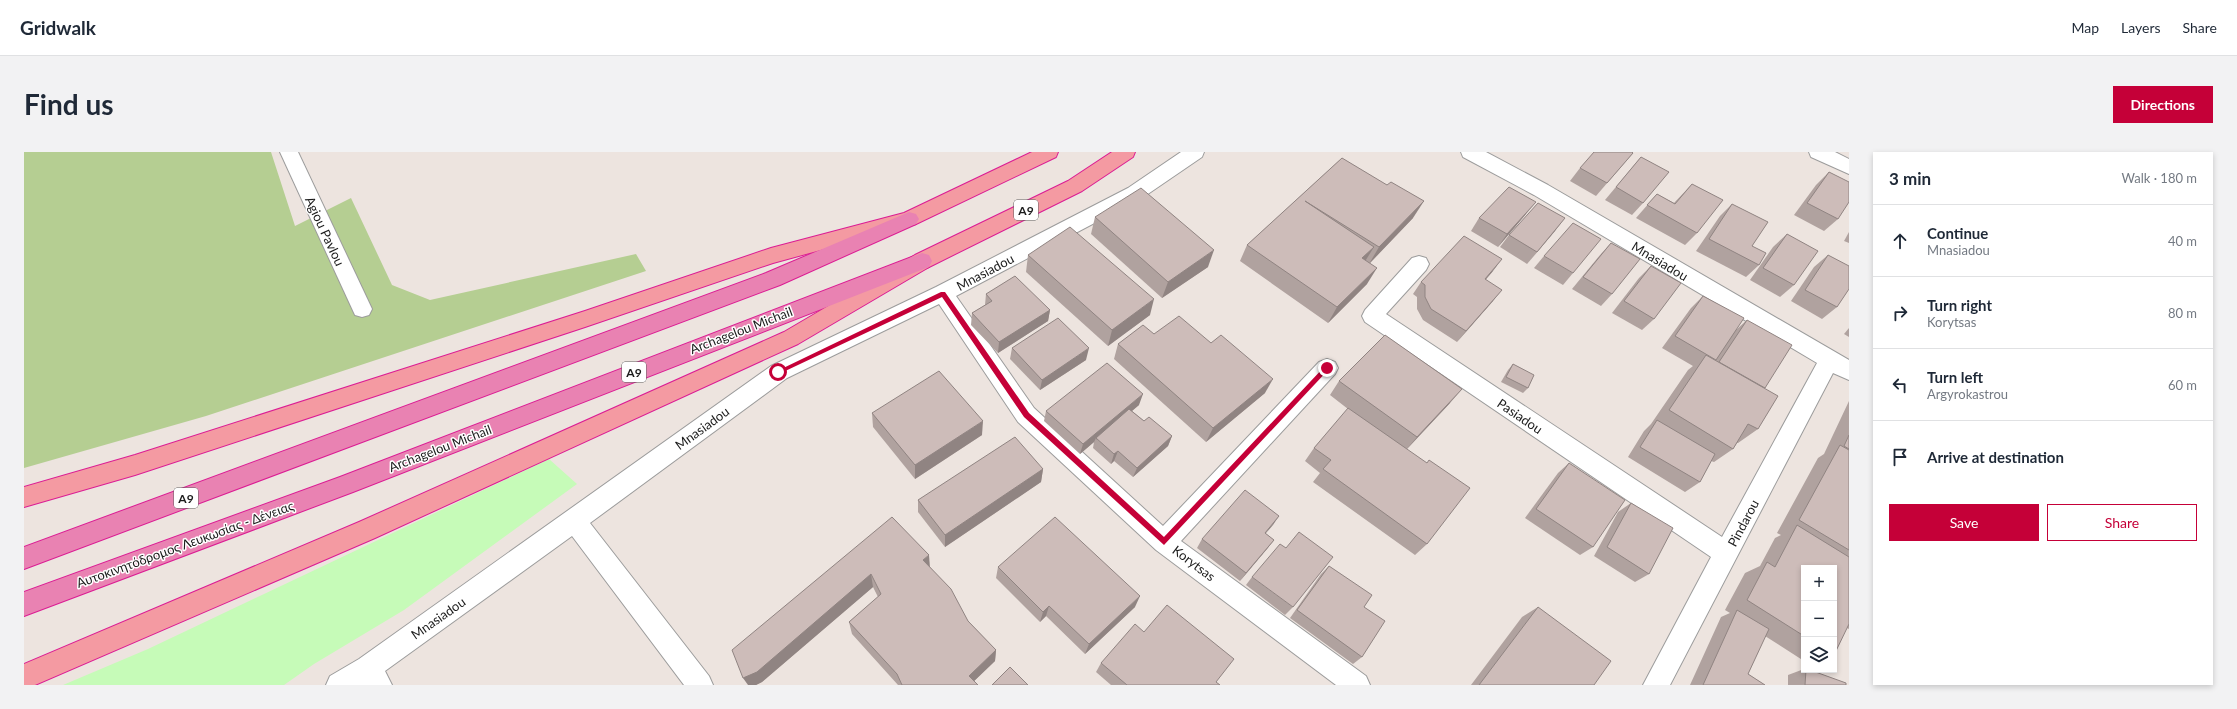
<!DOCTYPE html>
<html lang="en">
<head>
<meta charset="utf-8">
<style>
  :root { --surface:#fff; --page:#f2f2f3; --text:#1f2937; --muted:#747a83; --line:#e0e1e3; --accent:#c50038 }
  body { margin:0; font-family:Lato,sans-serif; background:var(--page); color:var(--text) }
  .controls { position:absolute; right:12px; bottom:12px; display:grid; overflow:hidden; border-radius:0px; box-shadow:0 2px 6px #0003 }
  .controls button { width:36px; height:36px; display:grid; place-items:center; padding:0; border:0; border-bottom:1px solid var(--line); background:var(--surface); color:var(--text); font:20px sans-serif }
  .stop { position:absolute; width:12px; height:12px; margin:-9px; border:3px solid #c50038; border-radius:50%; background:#fff }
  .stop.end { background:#c50038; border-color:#fff; box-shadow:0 1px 4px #0008 }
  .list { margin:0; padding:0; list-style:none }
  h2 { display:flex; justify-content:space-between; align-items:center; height:52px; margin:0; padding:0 16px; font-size:17px }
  h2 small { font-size:13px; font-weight:400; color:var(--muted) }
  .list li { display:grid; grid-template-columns:26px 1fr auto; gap:12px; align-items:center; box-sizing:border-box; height:72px; padding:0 16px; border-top:1px solid var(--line) }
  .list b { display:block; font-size:15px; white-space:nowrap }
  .list p { margin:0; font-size:13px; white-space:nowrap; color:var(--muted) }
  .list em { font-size:13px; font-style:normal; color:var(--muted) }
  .actions { display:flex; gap:8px; padding:12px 16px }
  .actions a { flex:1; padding:9px 0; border:1px solid var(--accent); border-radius:0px; text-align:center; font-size:14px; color:var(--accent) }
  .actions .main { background:var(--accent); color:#fff }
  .icon { flex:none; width:22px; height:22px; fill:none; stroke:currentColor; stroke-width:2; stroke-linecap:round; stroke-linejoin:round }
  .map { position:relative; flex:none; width:1825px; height:533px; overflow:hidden; border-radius:0px }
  header { display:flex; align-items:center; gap:24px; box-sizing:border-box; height:56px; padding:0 20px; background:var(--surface); border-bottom:1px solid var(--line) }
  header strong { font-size:19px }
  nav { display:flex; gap:22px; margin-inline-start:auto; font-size:14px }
  .intro { display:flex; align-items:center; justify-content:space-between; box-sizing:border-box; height:96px; padding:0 24px }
  h1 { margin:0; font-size:28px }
  .button { padding:10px 18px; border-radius:0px; background:var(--accent); color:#fff; font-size:14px; font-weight:700 }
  main { display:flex; gap:24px; padding:0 24px }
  aside { flex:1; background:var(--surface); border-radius:0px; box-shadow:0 2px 6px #0003 }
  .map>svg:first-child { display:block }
  .forest { fill:#b5ce92 }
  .park { fill:#c6fbb8 }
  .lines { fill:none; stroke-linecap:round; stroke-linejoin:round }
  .minor-casing { stroke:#9c9c9c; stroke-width:2 }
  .trunk-casing { stroke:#db1c94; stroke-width:2 }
  .motorway-casing { stroke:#db1c94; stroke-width:2 }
  .minor { fill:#fff; fill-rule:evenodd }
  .trunk { fill:#f49aa2; fill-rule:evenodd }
  .motorway { fill:#e982b2; fill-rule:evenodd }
  .wall { fill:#b0a29f }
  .shaded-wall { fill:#908482 }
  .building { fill:#cdbcb9; stroke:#908482 }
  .route { fill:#c50038 }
  .labels { text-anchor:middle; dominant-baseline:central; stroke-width:3; stroke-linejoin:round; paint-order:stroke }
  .shield { fill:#fff; stroke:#5f5f5f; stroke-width:1 }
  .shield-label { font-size:12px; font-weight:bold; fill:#1b1b1b }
  .street-label { font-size:13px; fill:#1b1b1b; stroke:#fff }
</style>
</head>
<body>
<header>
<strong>Gridwalk</strong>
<nav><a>Map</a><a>Layers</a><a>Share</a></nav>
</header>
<div class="intro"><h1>Find us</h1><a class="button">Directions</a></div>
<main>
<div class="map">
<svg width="1825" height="533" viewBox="0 0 1825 533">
  <rect width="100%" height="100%" fill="#ede4df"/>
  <path class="forest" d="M0 0H247L271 74 327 46 368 133 406 148 612 102 622 119 182 264 0 316Z"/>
  <path class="park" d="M525 307 553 332 380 458 290 512 260 533H39L124 497Z"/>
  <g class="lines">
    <g class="minor-casing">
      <g id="minor">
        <path d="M256 0H274L348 157 345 163 338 165 331 163Z"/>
        <path d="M1157 0H1180L1178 5 1118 46 932 144 1010 256 1139 374 1295 210 1303 207 1311 210 1314 216 1311 222 1157 389 1342 524 1346 533H1312L1132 398 994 270 915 152 763 226 566 371 685 524 689 533H660L548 384 361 519 368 533H302L306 524 335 507 747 214 912 135 1104 36Z"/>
        <path d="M1437 0H1462L1524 33 1825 208V228L1809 221 1646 533H1619L1687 405 1341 170 1338 164 1341 158 1388 106 1395 104 1402 106 1405 112 1402 118 1362 162 1698 385 1793 211 1510 43 1439 5Z"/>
        <path d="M1785 0H1811L1825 7V22L1787 5Z"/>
      </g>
    </g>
    <g class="trunk-casing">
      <g id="trunk">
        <path d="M1008 0H1034L1032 5 892 72 749 111 561 175 111 323 0 355V335L111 303 561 159 747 96 880 61Z"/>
        <path d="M1088 0H1111L1109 5 1058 39 905 115 774 192 351 386 11 533H0V512L335 370 760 180 891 103 1044 29Z"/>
      </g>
    </g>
    <g class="motorway-casing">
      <g id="motorway">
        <path d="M885 60 892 62 895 67 892 72 756 133 0 417V395L742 121Z"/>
        <path d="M898 101 905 103 908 109 905 115 329 340 0 464V440L316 325Z"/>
      </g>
    </g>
    <use href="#minor" class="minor"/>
    <use href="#trunk" class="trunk"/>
    <use href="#motorway" class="motorway"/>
  </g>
  <g class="wall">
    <path d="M1609 1 1572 44 1546 29 1556 16Z"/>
    <path d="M1617 5 1619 51 1608 63 1581 48Z"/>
    <path d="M1318 6 1389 66 1346 111 1343 132 1304 171 1216 109 1223 93Z"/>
    <path d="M1805 20 1814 67 1800 79 1770 63 1792 33Z"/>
    <path d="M1668 32 1673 81 1661 93 1612 66 1633 42 1650 51Z"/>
    <path d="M1708 52 1728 94 1735 113 1722 125 1672 99 1696 64Z"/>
    <path d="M1502 62 1474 95 1447 79 1455 66Z"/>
    <path d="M1071 65 1184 115 1138 146 1067 82Z"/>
    <path d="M1531 79 1503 112 1476 95 1485 83Z"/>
    <path d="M1825 80V91L1820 89Z"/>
    <path d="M1763 82 1770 133 1756 145 1726 128 1749 95Z"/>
    <path d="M1587 91 1588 142 1577 154 1548 137 1576 103Z"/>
    <path d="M1004 103 1126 163 1084 194 1002 120Z"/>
    <path d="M1804 103 1813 155 1798 167 1767 149 1790 115Z"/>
    <path d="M1520 104 1549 121 1539 133 1510 116Z"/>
    <path d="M1627 114 1630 167 1618 178 1588 161 1615 126Z"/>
    <path d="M1469 119 1462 127 1469 149 1433 190 1399 168 1393 157V145L1389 142 1397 130Z"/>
    <path d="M962 142 1026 158 1024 169 974 201 947 173 948 161 961 153Z"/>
    <path d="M1679 144 1713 177 1723 168 1741 236V237L1734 277 1714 291H1713L1709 297 1690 310 1687 309 1676 330 1661 340 1604 305 1620 279 1627 272 1664 218 1669 214 1638 196 1667 156Z"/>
    <path d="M1825 176V185L1820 182Z"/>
    <path d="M1130 182 1241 241 1182 290 1090 207 1094 192Z"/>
    <path d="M988 196 1062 208 1016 238 986 207Z"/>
    <path d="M1489 212 1504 236 1499 241 1477 230 1484 218Z"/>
    <path d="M1315 229 1426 251 1383 297 1403 392 1391 403 1289 330 1296 321 1281 309 1290 296 1324 257 1306 243Z"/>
    <path d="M1825 249V477L1823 476 1780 416V509L1741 484 1724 522 1741 533H1666L1697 465 1706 461 1701 458 1721 421 1736 414 1751 386 1757 383 1753 381 1794 306 1800 302Z"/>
    <path d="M1115 253 1108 259 1120 269 1148 284 1144 294 1109 325 1090 309 1087 312 1069 296 1070 290 1056 302 1020 269 1022 259Z"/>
    <path d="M848 261 958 283 891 327 849 275Z"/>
    <path d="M1545 311 1569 395 1556 403 1501 366 1534 321Z"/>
    <path d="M1019 317 1017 330 921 395 894 360V348Z"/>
    <path d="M1607 351 1625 422 1611 430 1570 404 1594 360Z"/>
    <path d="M1255 364 1241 381 1250 388 1216 429 1173 396 1178 387Z"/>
    <path d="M868 365 906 415 944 469 972 498 971 509 950 529 954 533H874L828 482 825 470 854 445 849 435 738 530 732 533H724Z"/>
    <path d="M1305 414 1338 505 1329 512 1266 466 1297 422Z"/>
    <path d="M974 415 1111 455 1061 502 1022 464 1016 470 972 426Z"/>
    <path d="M1228 425 1269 455 1261 463 1222 433Z"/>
    <path d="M1514 455 1570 533H1447L1498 465Z"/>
    <path d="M1120 480 1192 530 1196 533H1087L1072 520 1077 511Z"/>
    <path d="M1780 517V518H1786L1822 533H1764V523Z"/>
  </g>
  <g class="shaded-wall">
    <path d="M1400 49 1389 66 1345 112 1355 95Z"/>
    <path d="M1512 50 1502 62 1474 95 1483 82Z"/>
    <path d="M1541 66 1531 79 1503 112 1513 100Z"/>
    <path d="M1350 95 1340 111 1338 106Z"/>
    <path d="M1190 98 1184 115 1138 146 1144 130Z"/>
    <path d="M1478 107 1469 119 1452 139 1461 127Z"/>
    <path d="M1353 116 1343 132 1304 171 1313 155Z"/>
    <path d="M1478 138 1469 149 1433 190 1442 179Z"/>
    <path d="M1130 147 1126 163 1084 194 1088 178Z"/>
    <path d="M1026 158 1024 169 974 201 975 190Z"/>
    <path d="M1065 196 1062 208 1016 238 1018 228Z"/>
    <path d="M1249 227 1241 241 1182 290 1189 276Z"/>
    <path d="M1438 237 1426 251 1381 299 1393 285Z"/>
    <path d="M1119 242 1115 253 1073 288 1072 286 1070 290 1056 302 1059 292Z"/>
    <path d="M959 269 958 283 891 327V313Z"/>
    <path d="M1148 284 1144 294 1109 325 1113 316Z"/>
    <path d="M1094 299 1090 309 1087 312 1090 302Z"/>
    <path d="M1019 317 1017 330 921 395V383Z"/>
    <path d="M1255 364 1249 373 1234 390 1241 381Z"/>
    <path d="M1250 388 1243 397 1216 429 1222 421Z"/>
    <path d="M905 403 906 416 899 408Z"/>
    <path d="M847 422 849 435 738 530 732 533H724L719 526Z"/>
    <path d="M1116 444 1111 455 1061 502 1065 492Z"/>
    <path d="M1025 454 1022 464 1016 470 1019 460Z"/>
    <path d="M972 498 971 509 946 533 945 524Z"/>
  </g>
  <g class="building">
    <path d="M1570 0H1608L1609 1 1583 31 1556 16Z"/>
    <path d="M1617 5 1645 20 1619 51 1592 35Z"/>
    <path d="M1318 6 1363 33 1367 30 1400 49 1355 95 1281 49 1350 95 1338 106 1353 116 1313 155 1223 93Z"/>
    <path d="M1805 20 1825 30V50L1814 67 1783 51Z"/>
    <path d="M1668 32 1699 48 1673 81 1623 53 1633 42 1651 52Z"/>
    <path d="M1485 35 1512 50 1483 82 1455 66Z"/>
    <path d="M1117 36 1190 98 1144 130 1071 65Z"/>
    <path d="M1514 51 1541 66 1513 100 1485 83Z"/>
    <path d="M1708 52 1744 70 1728 94 1742 101 1735 113 1685 87Z"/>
    <path d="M1549 71 1577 87 1549 121 1520 104Z"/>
    <path d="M1046 75 1130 147 1088 178 1004 103Z"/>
    <path d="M1763 82 1794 99 1770 133 1739 116Z"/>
    <path d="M1440 84 1478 107 1461 127 1478 138 1442 179 1407 157 1401 145V133L1397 130Z"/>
    <path d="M1587 91 1616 107 1588 142 1559 125Z"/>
    <path d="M1804 103 1825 114V137L1813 155 1781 138Z"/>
    <path d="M1627 114 1657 131 1630 167 1600 149Z"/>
    <path d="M991 124 1026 158 975 190 948 161 968 149 962 142Z"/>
    <path d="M1679 144 1720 166 1692 208 1651 184Z"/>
    <path d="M1155 164 1187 191 1197 183 1249 227 1189 276 1094 192 1119 173 1130 182Z"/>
    <path d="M1034 166 1065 196 1018 228 988 196Z"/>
    <path d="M1723 168 1768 193 1741 236 1695 210Z"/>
    <path d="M1361 183 1438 237 1393 285 1315 229Z"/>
    <path d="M1682 203 1754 244 1734 277 1724 272 1709 297 1645 258Z"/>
    <path d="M1083 211 1119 242 1059 292 1022 259Z"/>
    <path d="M1489 212 1510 223 1504 236 1482 225Z"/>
    <path d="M915 219 959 269 891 313 848 261Z"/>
    <path d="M1324 256 1403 311 1405 308 1446 336 1403 392 1299 317 1307 308 1290 296Z"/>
    <path d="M1105 257 1120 269 1125 265 1148 284 1113 316 1094 299 1090 302 1072 286Z"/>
    <path d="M1633 268 1691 302 1676 330 1616 295Z"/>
    <path d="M1825 283V297L1820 294Z"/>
    <path d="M991 285 1019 317 921 383 894 348Z"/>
    <path d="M1816 293 1825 298V398L1775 368Z"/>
    <path d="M1545 311 1601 348 1569 395 1512 357Z"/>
    <path d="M1221 338 1255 364 1241 381 1250 388 1222 421 1178 387Z"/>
    <path d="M1607 351 1649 376 1625 422 1583 395Z"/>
    <path d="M868 365 905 403 899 408 927 437 944 469 972 498 945 524 954 533H878L873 522 825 470 857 442 847 422 733 520 719 526 708 498Z"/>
    <path d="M1031 365 1116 444 1065 492 1025 454 1019 460 974 415Z"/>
    <path d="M1773 373 1825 405V472L1810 503V416H1780V484L1723 448 1743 410 1751 415Z"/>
    <path d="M1275 380 1309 405 1269 455 1228 425 1256 392 1262 396Z"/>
    <path d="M1305 414 1348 443 1340 455 1361 469 1338 505 1273 458Z"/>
    <path d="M1143 453 1210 507 1192 530 1196 533H1103L1077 511 1111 472 1120 480Z"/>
    <path d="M1514 455 1587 509 1570 533H1455Z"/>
    <path d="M1713 458 1745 477 1724 522 1741 533H1679Z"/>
    <path d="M986 515 1004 533H968Z"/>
    <path d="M1782 518H1786L1822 531V533H1781Z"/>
  </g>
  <path class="route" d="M917 140H921L1005 261 1140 385 1301 214 1306 216 1140 393 1000 265 918 145 757 221 751 220Z"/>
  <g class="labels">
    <g class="shield">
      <rect x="990" y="48" width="24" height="20" rx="3"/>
      <rect x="598" y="210" width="24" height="20" rx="3"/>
      <rect x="150" y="336" width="24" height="20" rx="3"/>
    </g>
    <g class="shield-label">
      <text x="1002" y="58">A9</text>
      <text x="610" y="220">A9</text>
      <text x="162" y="346">A9</text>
    </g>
    <g class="street-label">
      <text transform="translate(301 79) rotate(65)">Agiou Pavlou</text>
      <text transform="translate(1636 109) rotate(31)">Mnasiadou</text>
      <text transform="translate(961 120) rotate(-28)">Mnasiadou</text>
      <text transform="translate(717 178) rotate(-21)">Archagelou Michail</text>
      <text transform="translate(1496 264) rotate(34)">Pasiadou</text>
      <text transform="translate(678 276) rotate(-36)">Mnasiadou</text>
      <text transform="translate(416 296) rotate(-21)">Archagelou Michail</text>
      <text transform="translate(1719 371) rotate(-62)">Pindarou</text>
      <text transform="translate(161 392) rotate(-20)">Αυτοκινητόδρομος Λευκωσίας - Δένειας</text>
      <text transform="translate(1170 411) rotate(37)">Korytsas</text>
      <text transform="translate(414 466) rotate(-35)">Mnasiadou</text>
    </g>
  </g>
</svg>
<div class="controls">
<button>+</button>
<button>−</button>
<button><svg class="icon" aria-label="layers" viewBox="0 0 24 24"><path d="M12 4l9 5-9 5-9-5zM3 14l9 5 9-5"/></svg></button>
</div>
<div class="stop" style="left:754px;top:220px"></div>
<div class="stop end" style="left:1303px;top:216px"></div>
</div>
<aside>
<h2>3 min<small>Walk · 180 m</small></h2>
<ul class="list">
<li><svg class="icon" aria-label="ahead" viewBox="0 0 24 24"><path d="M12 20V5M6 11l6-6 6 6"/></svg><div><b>Continue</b><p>Mnasiadou</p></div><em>40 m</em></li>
<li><svg class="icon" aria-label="right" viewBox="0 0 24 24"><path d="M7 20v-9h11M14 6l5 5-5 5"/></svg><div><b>Turn right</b><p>Korytsas</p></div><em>80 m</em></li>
<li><svg class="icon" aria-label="left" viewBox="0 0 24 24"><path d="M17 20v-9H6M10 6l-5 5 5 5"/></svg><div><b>Turn left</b><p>Argyrokastrou</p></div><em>60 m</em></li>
<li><svg class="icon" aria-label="arrive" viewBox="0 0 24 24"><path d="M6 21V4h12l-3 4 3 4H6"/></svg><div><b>Arrive at destination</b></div></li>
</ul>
<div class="actions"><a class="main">Save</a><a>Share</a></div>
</aside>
</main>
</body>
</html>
